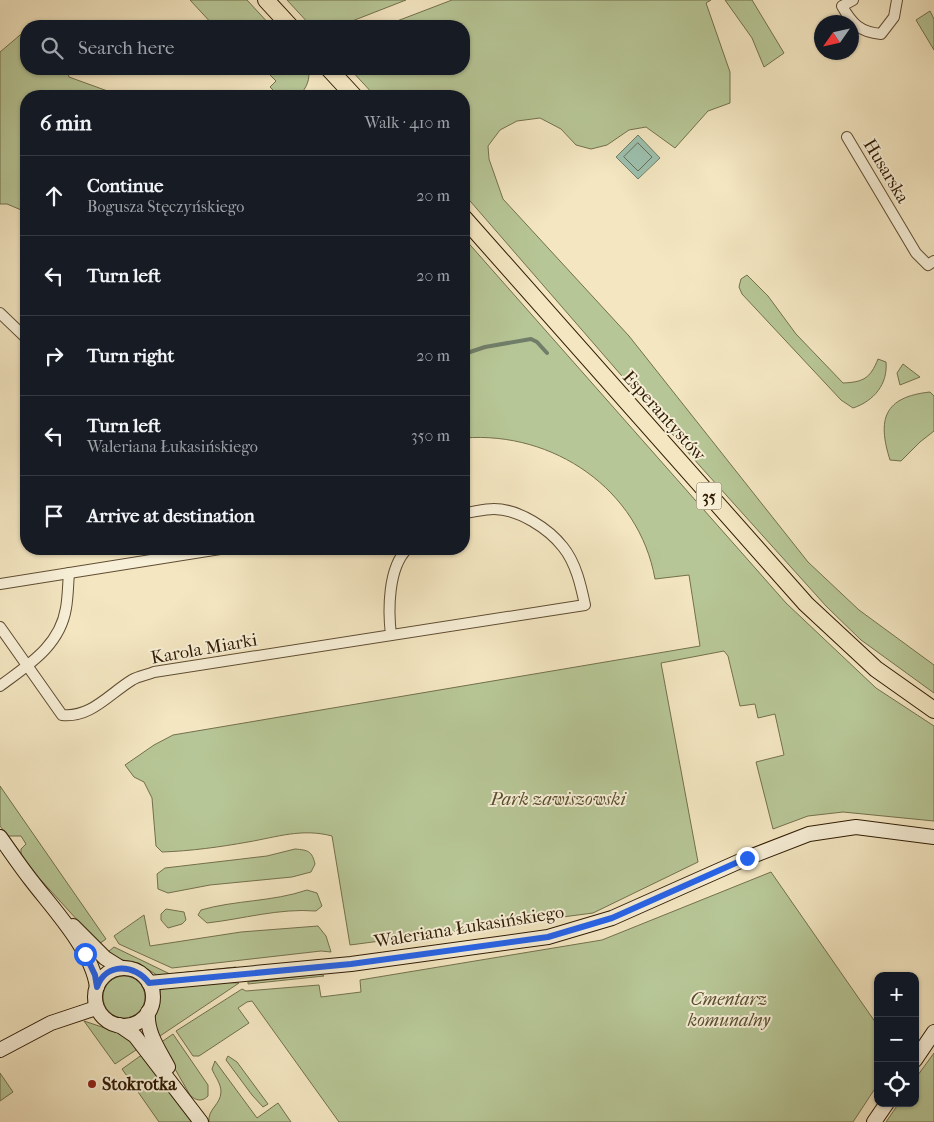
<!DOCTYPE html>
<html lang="en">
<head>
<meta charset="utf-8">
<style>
  :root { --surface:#171b24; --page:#242831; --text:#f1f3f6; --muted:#9ea1a6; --line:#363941 }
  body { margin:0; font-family:"IM FELL French Canon",serif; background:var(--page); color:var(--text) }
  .controls { position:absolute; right:15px; bottom:15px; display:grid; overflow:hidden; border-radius:10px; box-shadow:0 1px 4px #0004 }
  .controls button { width:45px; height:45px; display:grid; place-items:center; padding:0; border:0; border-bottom:1px solid var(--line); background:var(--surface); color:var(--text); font:25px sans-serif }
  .compass { position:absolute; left:814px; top:15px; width:45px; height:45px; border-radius:50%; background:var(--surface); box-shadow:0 1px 4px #0004; rotate:236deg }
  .stop { position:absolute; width:15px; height:15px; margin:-11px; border:4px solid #2563eb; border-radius:50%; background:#fff }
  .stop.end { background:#2563eb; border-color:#fff; box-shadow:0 1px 5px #0008 }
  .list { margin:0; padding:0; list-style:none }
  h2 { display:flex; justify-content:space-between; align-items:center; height:65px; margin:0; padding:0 20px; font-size:21px }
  h2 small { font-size:16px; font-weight:400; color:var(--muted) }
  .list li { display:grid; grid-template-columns:32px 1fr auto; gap:15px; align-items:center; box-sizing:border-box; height:80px; padding:0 20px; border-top:1px solid var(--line) }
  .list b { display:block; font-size:19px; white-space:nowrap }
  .list p { margin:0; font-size:16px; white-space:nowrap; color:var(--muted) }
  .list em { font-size:16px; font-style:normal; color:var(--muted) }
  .icon { flex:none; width:28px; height:28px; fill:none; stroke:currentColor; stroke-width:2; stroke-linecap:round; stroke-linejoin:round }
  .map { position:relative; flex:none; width:934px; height:1122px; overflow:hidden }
  .search { position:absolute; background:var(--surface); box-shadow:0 1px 4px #0004; left:20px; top:20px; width:450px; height:55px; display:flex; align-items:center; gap:12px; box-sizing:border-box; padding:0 18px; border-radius:20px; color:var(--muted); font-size:19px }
  .panel { position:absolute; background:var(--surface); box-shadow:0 1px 4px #0004; left:20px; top:90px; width:450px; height:465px; border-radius:20px }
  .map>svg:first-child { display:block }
  .green { fill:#b7c696; stroke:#73704c }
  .water { fill:#9cc0ae; stroke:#707e69 }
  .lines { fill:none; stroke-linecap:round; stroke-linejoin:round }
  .shore { stroke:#666d58; stroke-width:1 }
  .stream { stroke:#707e69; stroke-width:4 }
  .street-casing { stroke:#604d32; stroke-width:12 }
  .secondary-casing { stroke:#2f1a02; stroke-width:16 }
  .primary-casing { stroke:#2f1a02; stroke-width:18 }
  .street { stroke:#f7efd7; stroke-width:10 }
  .secondary { stroke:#f7efd7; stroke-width:14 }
  .primary { stroke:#f3e6c1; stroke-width:16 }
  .route { stroke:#2563eb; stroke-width:6 }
  .poi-dot { fill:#8f2418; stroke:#f7efd7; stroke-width:2 }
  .labels { text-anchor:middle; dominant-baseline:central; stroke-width:4; stroke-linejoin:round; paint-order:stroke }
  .shield { fill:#f7efd7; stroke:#6b5a42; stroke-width:1 }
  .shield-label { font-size:16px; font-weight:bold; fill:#2f1a02 }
  .street-label { font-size:18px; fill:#2f1a02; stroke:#f7efd7 }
  .park-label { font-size:18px; font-style:italic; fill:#584e2e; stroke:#f7efd7 }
  .poi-label { font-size:18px; font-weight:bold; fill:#2f1a02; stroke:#f7efd7; text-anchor:start }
</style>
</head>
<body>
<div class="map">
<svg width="934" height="1122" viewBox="0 0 934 1122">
  <rect width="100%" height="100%" fill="#f3e6c1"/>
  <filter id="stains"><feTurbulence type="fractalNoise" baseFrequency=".004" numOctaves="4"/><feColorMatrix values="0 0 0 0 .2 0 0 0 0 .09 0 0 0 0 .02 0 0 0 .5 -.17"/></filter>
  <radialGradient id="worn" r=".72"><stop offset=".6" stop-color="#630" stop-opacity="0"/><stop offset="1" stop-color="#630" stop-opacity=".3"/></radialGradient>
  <g class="green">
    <path d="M190 0H247L271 26H214Z"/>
    <path d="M287 0H406L347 23 348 26H311Z"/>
    <path d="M452 0H711L706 3 730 72V103L708 111 675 148 646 127 629 130 607 145 591 149 576 145 561 129 540 118 517 121 500 130 488 146 489 159 503 199 629 336 808 562 859 610 934 665V693L861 640 826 606 700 466 464 194V96H375L350 69H464V26H384Z"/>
    <path d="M725 0H752L784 53 764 67 752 38Z"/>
    <path d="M930 11 934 19V50L916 20Z"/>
    <path d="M26 30V69H67L69 77 113 93V96H26V212L7 204H0V52Z"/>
    <path d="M264 69H308C311 79 306 88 300 95L279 96 270 87 276 81Z"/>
    <path d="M464 238 786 603 876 688 934 726V821L843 812 808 816 773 829 756 762 784 755 775 714 758 718 755 704 740 706 728 656 724 651 661 663 698 862 593 913 350 945 332 836C302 828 277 837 248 842 220 847 191 851 162 852L156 846 152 798 144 782 134 777 125 765 154 745 173 735 700 646 689 575 655 579C639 489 553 431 464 438Z"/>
    <path d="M747 275 768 296 796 334 843 383C863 382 870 379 878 359L886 362C888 384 874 401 853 408L841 400 742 294 739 287 741 279Z"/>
    <path d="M903 364 920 377 900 385 897 373Z"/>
    <path d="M930 392 934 396V431L920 442 901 461 890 460C877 419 884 397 930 392Z"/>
    <path d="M0 786 106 939 99 944 30 868 21 856V849L26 844 21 836H8L0 826Z"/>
    <path d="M295 849C308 850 312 851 315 864L311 872 292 877 210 885 168 893 158 889 157 874 165 868 267 856Z"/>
    <path d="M771 872 878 1026V1084L853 1122H339L252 1001 247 1002 238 1008 249 1023 199 1056H193L176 1031 242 989 246 991 319 985 321 997 361 992 360 980 602 940Z"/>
    <path d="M307 890 317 893 322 906 316 911C279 908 243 919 207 923L198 915 201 910C235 900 272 902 307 890Z"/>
    <path d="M166 909 184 912 186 920 182 924 168 928 161 920V914Z"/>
    <path d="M144 915 150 946 241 932 318 926 326 936 331 952 321 951 172 968 119 944 114 936Z"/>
    <path d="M114 947 170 974 236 967 238 971 160 977 138 963 118 959 108 952Z"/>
    <path d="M321 974 324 976 248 984V982Z"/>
    <circle cx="124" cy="997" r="21"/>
    <path d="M214 982 239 983 157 1038 154 1019 159 1007 160 989Z"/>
    <path d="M84 1021 123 1034 139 1048 115 1064Z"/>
    <path d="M173 1034 208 1085V1096C202 1102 196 1101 190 1095L160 1043Z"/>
    <path d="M934 1053V1122H886L899 1103H915V1079Z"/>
    <path d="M143 1054 192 1122H159L122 1069Z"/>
    <path d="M228 1056 237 1062 268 1104 263 1107 252 1095 226 1060Z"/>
    <path d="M215 1061 257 1118 278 1103 291 1122H209C207 1110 221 1104 221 1092 221 1083 215 1077 212 1069Z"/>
    <path d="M0 1073 13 1092 0 1101Z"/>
  </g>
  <path class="water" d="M638 135 660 158 638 179 616 157Z"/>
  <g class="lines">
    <path class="shore" d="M638 143 652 157 638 171 624 157Z"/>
    <path class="stream" d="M464 354 485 347 531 339 537 342 547 353"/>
    <g class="street-casing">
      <g id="street">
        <path d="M853 0 842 6C852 24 860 32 881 34L894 17 897 0"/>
        <path d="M847 137 916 253 928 265 934 261"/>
        <path d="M0 313 26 338"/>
        <path d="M0 584 220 549"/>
        <path d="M0 627 62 715C91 718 109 694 132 680 138 676 147 675 154 672L585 605C581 586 576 563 563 547 549 529 519 509 494 509 484 509 474 512 464 513"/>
        <path d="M391 635C388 610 388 568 407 549"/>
        <path d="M0 686C28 665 60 646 66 608 68 597 68 584 69 573"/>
      </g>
    </g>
    <g class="secondary-casing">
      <g id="secondary">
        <path d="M0 837C10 851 20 866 31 880 54 910 92 950 97 987"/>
        <path d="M73 926 105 958 121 968"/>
        <circle cx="124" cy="997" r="29"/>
        <path d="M149 983 351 964 548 937 612 918 747 858 809 834 856 827 934 837"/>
        <path d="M148 1012C146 1032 159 1050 168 1067"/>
        <path d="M119 1025 135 1036 201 1122"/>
        <path d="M0 1050 51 1023 96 1008"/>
        <path d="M915 1060 934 1032"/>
        <path d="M874 1122 887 1103"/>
      </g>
    </g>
    <g class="primary-casing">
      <g id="primary">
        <path d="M266 0 290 26"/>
        <path d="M329 69 354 96"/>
        <path d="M464 218 806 604 876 669 934 710"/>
      </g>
    </g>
    <use href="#street" class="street"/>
    <use href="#secondary" class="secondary"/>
    <use href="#primary" class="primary"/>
  </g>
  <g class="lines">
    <path class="route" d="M85 954 95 975 97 987C106 962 135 964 149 983L351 964 548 937 612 918 747 858"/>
  </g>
  <circle class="poi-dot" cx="92" cy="1084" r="5"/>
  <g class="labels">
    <rect class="shield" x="696.5" y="482.5" width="25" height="27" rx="4"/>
    <g class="shield-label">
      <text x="709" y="496">35</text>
    </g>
    <g class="street-label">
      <text transform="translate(886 171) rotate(59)">Husarska</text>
      <text transform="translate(664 416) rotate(48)">Esperantystów</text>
      <text transform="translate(204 649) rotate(-10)">Karola Miarki</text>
      <text transform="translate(469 927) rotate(-9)">Waleriana Łukasińskiego</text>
    </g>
    <g class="park-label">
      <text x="558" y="799">Park zawiszowski</text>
      <text x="729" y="999">Cmentarz<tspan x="729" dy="21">komunalny</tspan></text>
    </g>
    <g class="poi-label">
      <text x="102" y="1084">Stokrotka</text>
    </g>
  </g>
  <rect width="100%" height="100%" filter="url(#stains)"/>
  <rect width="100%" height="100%" fill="url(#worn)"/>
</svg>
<div class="controls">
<button>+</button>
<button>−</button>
<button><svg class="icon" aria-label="locate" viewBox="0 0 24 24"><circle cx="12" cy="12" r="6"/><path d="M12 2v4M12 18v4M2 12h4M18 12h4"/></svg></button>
</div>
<svg class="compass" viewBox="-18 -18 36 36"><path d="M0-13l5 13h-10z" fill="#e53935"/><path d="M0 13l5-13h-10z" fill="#9ea1a6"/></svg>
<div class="stop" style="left:85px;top:954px"></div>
<div class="stop end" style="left:747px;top:858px"></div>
<div class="search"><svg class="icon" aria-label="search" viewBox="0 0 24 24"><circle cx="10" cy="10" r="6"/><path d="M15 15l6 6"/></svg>Search here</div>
<section class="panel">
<h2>6 min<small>Walk · 410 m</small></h2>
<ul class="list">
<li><svg class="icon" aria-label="ahead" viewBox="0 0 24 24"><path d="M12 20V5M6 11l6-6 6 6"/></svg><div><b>Continue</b><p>Bogusza Stęczyńskiego</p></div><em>20 m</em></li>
<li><svg class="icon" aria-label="left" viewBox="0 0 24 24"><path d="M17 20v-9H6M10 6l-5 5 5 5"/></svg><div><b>Turn left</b></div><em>20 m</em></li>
<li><svg class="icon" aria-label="right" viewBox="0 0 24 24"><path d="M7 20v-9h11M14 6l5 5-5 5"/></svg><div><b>Turn right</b></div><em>20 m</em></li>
<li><svg class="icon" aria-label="left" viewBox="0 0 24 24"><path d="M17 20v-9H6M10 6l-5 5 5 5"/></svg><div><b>Turn left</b><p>Waleriana Łukasińskiego</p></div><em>350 m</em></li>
<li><svg class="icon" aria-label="arrive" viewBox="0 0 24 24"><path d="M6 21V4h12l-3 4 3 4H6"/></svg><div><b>Arrive at destination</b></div></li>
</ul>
</section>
</div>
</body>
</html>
